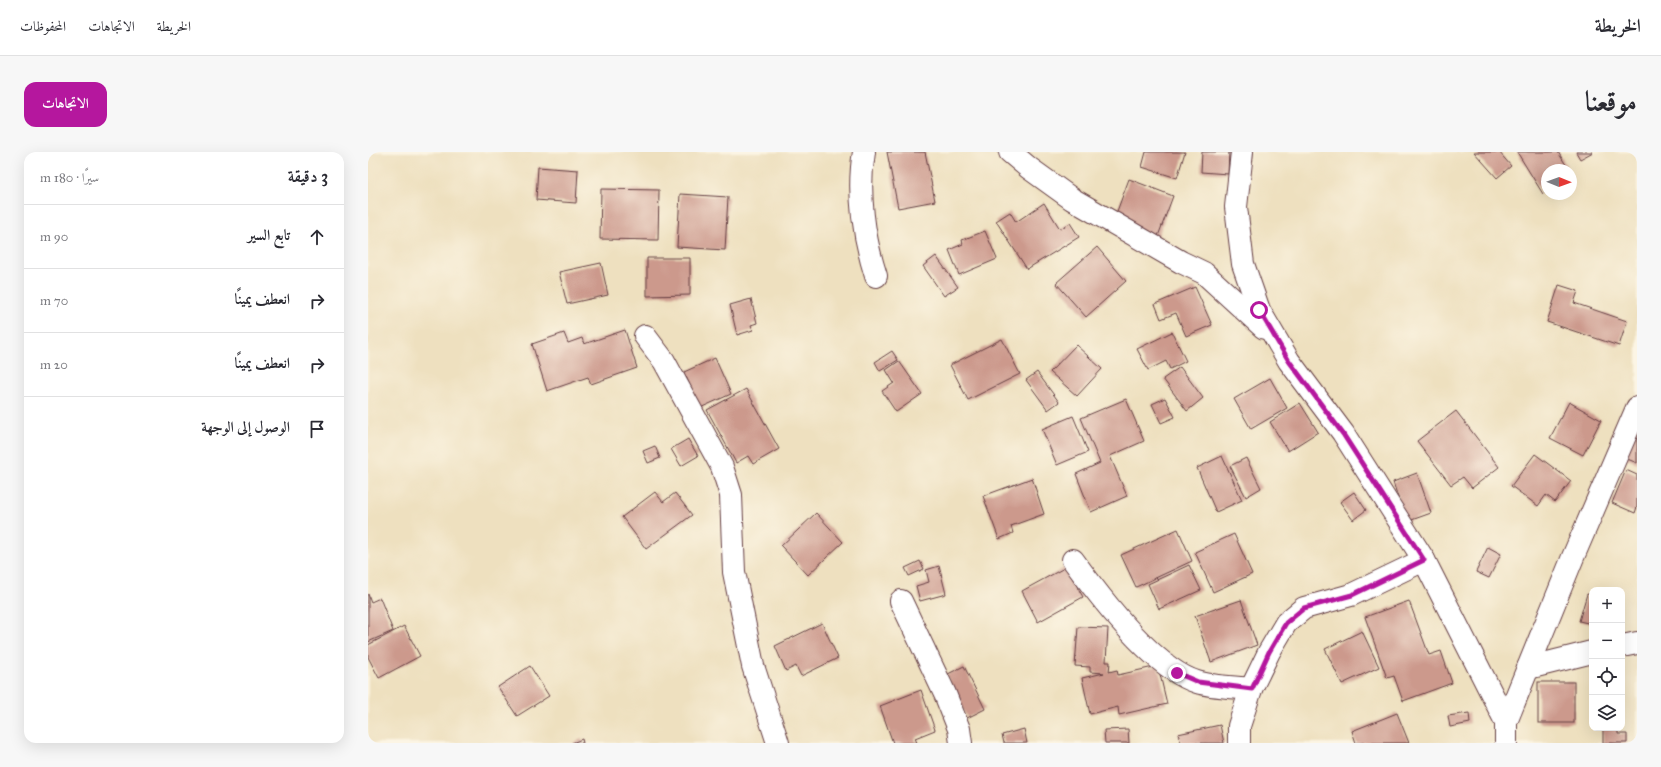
<!DOCTYPE html>
<html lang="ar">
<head>
<meta charset="utf-8">
<style>
  :root { --surface:#fff; --page:#f7f7f7; --text:#2b2b33; --muted:#7c7c81; --line:#e1e1e2; --accent:#b5179e }
  body { margin:0; font-family:"IM FELL Great Primer",Amiri,serif; background:var(--page); color:var(--text); direction:rtl }
  .controls { position:absolute; right:12px; bottom:12px; display:grid; overflow:hidden; border-radius:8px; box-shadow:0 4px 16px #0002 }
  .controls button { width:36px; height:36px; display:grid; place-items:center; padding:0; border:0; border-bottom:1px solid var(--line); background:var(--surface); color:var(--text); font:20px sans-serif }
  .compass { position:absolute; left:1173px; top:12px; width:36px; height:36px; border-radius:50%; background:var(--surface); box-shadow:0 4px 16px #0002; rotate:91deg }
  .stop { position:absolute; width:12px; height:12px; margin:-9px; border:3px solid #b5179e; border-radius:50%; background:#fff }
  .stop.end { background:#b5179e; border-color:#fff; box-shadow:0 1px 4px #0008 }
  .list { margin:0; padding:0; list-style:none }
  h2 { display:flex; justify-content:space-between; align-items:center; height:52px; margin:0; padding:0 16px; font-size:17px }
  h2 small { font-size:13px; font-weight:400; color:var(--muted) }
  .list li { display:grid; grid-template-columns:26px 1fr auto; gap:12px; align-items:center; box-sizing:border-box; height:64px; padding:0 16px; border-top:1px solid var(--line) }
  .list b { display:block; font-size:15px; white-space:nowrap }
  .list em { font-size:13px; font-style:normal; color:var(--muted) }
  .icon { flex:none; width:22px; height:22px; fill:none; stroke:currentColor; stroke-width:2; stroke-linecap:round; stroke-linejoin:round }
  .map { position:relative; flex:none; width:1269px; height:591px; overflow:hidden; direction:ltr; border-radius:12px }
  header { display:flex; align-items:center; gap:24px; box-sizing:border-box; height:56px; padding:0 20px; background:var(--surface); border-bottom:1px solid var(--line) }
  header strong { font-size:19px }
  nav { display:flex; gap:22px; margin-inline-start:auto; font-size:14px }
  .intro { display:flex; align-items:center; justify-content:space-between; box-sizing:border-box; height:96px; padding:0 24px }
  h1 { margin:0; font-size:28px }
  .button { padding:10px 18px; border-radius:12px; background:var(--accent); color:#fff; font-size:14px; font-weight:700 }
  main { display:flex; gap:24px; padding:0 24px }
  aside { flex:1; background:var(--surface); border-radius:12px; box-shadow:0 4px 16px #0002 }
  .map>svg:first-child { display:block }
  .building { fill:#cc998c }
  .lines { fill:none; stroke-linecap:round; stroke-linejoin:round }
  .minor-casing { stroke:#633c41; stroke-width:24 }
  .minor { stroke:#fff; stroke-width:22 }
  .route { stroke:#b5179e; stroke-width:5 }
</style>
</head>
<body>
<header>
<strong>الخريطة</strong>
<nav><a>الخريطة</a><a>الاتجاهات</a><a>المحفوظات</a></nav>
</header>
<div class="intro"><h1>موقعنا</h1><a class="button">الاتجاهات</a></div>
<main>
<div class="map">
<svg width="1269" height="591" viewBox="0 0 1269 591">
  <rect width="100%" height="100%" fill="#fcf5e5"/>
  <filter id="ink" filterUnits="userSpaceOnUse"><feTurbulence type="fractalNoise" baseFrequency=".025" numOctaves="2"/><feDisplacementMap in="SourceGraphic" scale="8" xChannelSelector="R" yChannelSelector="G"/><feConvolveMatrix kernelMatrix="1 2 1 2 8 2 1 2 1" color-interpolation-filters="sRGB"/></filter>
  <filter id="wash" filterUnits="userSpaceOnUse"><feTurbulence type="fractalNoise" baseFrequency=".012" numOctaves="4" result="noise"/><feDisplacementMap in="SourceGraphic" scale="16" xChannelSelector="R" yChannelSelector="G"/><feGaussianBlur stdDeviation="0.9" result="paint"/><feColorMatrix in="noise" values="0 0 0 0 0 0 0 0 0 0 0 0 0 0 0 0 0 1.4 0 .05"/><feComposite in="paint" operator="in"/></filter>
  <g filter="url(#wash)">
    <rect width="100%" height="100%" fill="#eee0bf"/>
    <g id="blocks">
      <g class="building">
        <path d="M519 0H557L567 49 530 56Z"/>
        <path d="M778 0H817L809 26 774 15Z"/>
        <path d="M834 0H861L860 22 833 20Z"/>
        <path d="M1106 0H1131L1143 14 1129 26Z"/>
        <path d="M1149 0H1190L1201 18H1179V39L1175 42Z"/>
        <path d="M1208 0H1225L1212 7Z"/>
        <path d="M170 15 210 18 208 51 168 48Z"/>
        <path d="M761 27 805 44 789 87 745 70Z"/>
        <path d="M233 37 291 38 290 88 232 87Z"/>
        <path d="M312 42 360 45 357 98 309 95Z"/>
        <path d="M676 51 692 77 702 71 711 85 659 117 628 69 642 60 648 70Z"/>
        <path d="M617 79 629 107 591 123 581 98 595 92 594 88Z"/>
        <path d="M729 95 758 129 718 165 688 131Z"/>
        <path d="M568 104 590 135 576 144 555 114Z"/>
        <path d="M279 106H322V143L279 144Z"/>
        <path d="M233 111 240 143 199 152 191 120Z"/>
        <path d="M1191 133 1210 139 1206 151 1259 169 1251 194 1179 170Z"/>
        <path d="M827 135 844 173 818 184 808 161 793 167 787 152Z"/>
        <path d="M383 147 389 171 383 173 385 178 369 183 362 153Z"/>
        <path d="M257 178 269 216 223 232 220 225 179 239 164 192 196 181 200 191 214 186 216 192Z"/>
        <path d="M804 180 818 209 802 217 798 209 780 218 769 197Z"/>
        <path d="M634 187 652 222 600 248 582 213Z"/>
        <path d="M708 193 734 217 709 244 682 220Z"/>
        <path d="M524 199 530 208 512 219 507 210Z"/>
        <path d="M347 206 363 242 332 256 316 220Z"/>
        <path d="M531 209 554 242 528 260 514 239 526 231 518 218Z"/>
        <path d="M812 215 835 246 819 259 795 227Z"/>
        <path d="M669 220 691 250 680 258 658 228Z"/>
        <path d="M902 226 919 256 883 277 866 247Z"/>
        <path d="M378 237 411 297 385 312 380 304 368 311 339 258Z"/>
        <path d="M797 246 807 265 793 271 784 252Z"/>
        <path d="M758 247 776 289 742 304 759 344 723 360 708 322 732 311 713 266Z"/>
        <path d="M1201 250 1233 268 1215 303 1182 286Z"/>
        <path d="M932 251 950 280 920 299 902 270Z"/>
        <path d="M1088 259 1131 315 1104 336 1095 325 1083 333 1049 289Z"/>
        <path d="M705 264 720 300 689 313 674 277Z"/>
        <path d="M1269 277V311L1257 306Z"/>
        <path d="M320 287 330 304 313 314 303 297Z"/>
        <path d="M287 294 292 306 280 311 275 299Z"/>
        <path d="M1167 302 1203 329 1187 350 1178 343 1170 354 1143 334Z"/>
        <path d="M854 304 874 348 848 360 829 316Z"/>
        <path d="M878 306 893 336 878 345 862 314Z"/>
        <path d="M1258 318 1269 323V355L1267 361 1244 351Z"/>
        <path d="M1049 321 1063 361 1038 370 1025 330Z"/>
        <path d="M664 326 676 362 643 374 645 381 631 387 615 344Z"/>
        <path d="M287 340 295 350 307 341 324 363 278 397 254 365Z"/>
        <path d="M986 340 998 358 985 368 972 350Z"/>
        <path d="M448 361 475 390 440 423 413 394Z"/>
        <path d="M810 377 824 409 768 435 753 403Z"/>
        <path d="M866 382 884 422 845 440 827 400Z"/>
        <path d="M1120 395 1133 402 1121 426 1108 420Z"/>
        <path d="M552 409 556 417 541 424 537 416Z"/>
        <path d="M821 413 833 438 791 457 780 432Z"/>
        <path d="M571 414 578 442 552 449 548 434 561 430 558 418Z"/>
        <path d="M698 415 715 445 670 470 654 439Z"/>
        <path d="M0 442 3 450 12 446 25 479 0 490Z"/>
        <path d="M1219 442 1224 443V472L1211 469Z"/>
        <path d="M873 448 889 493 843 510 827 464Z"/>
        <path d="M1041 449 1061 503 1073 499 1084 531 1035 549 1026 524 1019 526 997 465Z"/>
        <path d="M454 471 470 506 433 524 428 514 418 519 407 494Z"/>
        <path d="M36 474 52 504 11 526 0 505V493Z"/>
        <path d="M710 475 740 476 738 510H742L741 520 749 518 750 523 790 514 799 552 751 563 750 555 722 562 714 526 736 521 722 520V515L707 514Z"/>
        <path d="M994 479 1011 515 974 532 957 497Z"/>
        <path d="M162 514 181 544 149 564 130 535Z"/>
        <path d="M596 514 617 557 599 566 578 523Z"/>
        <rect x="1170" y="530" width="36" height="41"/>
        <path d="M553 538 567 578 547 586 549 591H525L512 554Z"/>
        <path d="M1029 561 1041 591H988L984 579Z"/>
        <path d="M1101 561 1102 571 1082 575 1080 564Z"/>
        <path d="M852 573 856 591H813L810 582Z"/>
        <path d="M1235 576H1250V582H1259V591H1235Z"/>
        <path d="M656 577 659 591H636L634 583Z"/>
        <path d="M760 577 761 591H737L736 578Z"/>
        <path d="M214 587 215 591H204Z"/>
      </g>
    </g>
  </g>
  <g filter="url(#ink)">
    <use href="#blocks" fill-opacity="0" stroke="#633c41" stroke-width="1"/>
    <g class="lines">
      <g class="minor-casing">
        <g id="minor">
          <path d="M496 0C489 40 496 87 508 124"/>
          <path d="M642 0 661 16 704 47 813 110 836 121 896 176"/>
          <path d="M874 0 868 55 875 112 891 158 921 209 975 281 1056 408 1138 570"/>
          <path d="M277 184 296 209 354 315 363 343 366 420 385 514 410 591"/>
          <path d="M705 408C731 444 786 517 829 530 845 535 867 535 883 537"/>
          <path d="M533 449 577 542 591 577 593 591"/>
          <path d="M1254 494 1269 491"/>
          <path d="M1160 516 1224 500"/>
          <path d="M871 591V574L883 537 901 500 918 471 936 456 983 443 1056 408"/>
          <path d="M1138 591V570L1205 405 1269 256"/>
        </g>
      </g>
      <use href="#minor" class="minor"/>
    </g>
  </g>
  <g class="lines" filter="url(#ink)">
    <path class="route" d="M809 521 830 530 884 537 901 500 918 471 936 456 984 443 1056 408 975 282 921 209 891 158"/>
  </g>
</svg>
<div class="controls">
<button>+</button>
<button>−</button>
<button><svg class="icon" aria-label="locate" viewBox="0 0 24 24"><circle cx="12" cy="12" r="6"/><path d="M12 2v4M12 18v4M2 12h4M18 12h4"/></svg></button>
<button><svg class="icon" aria-label="layers" viewBox="0 0 24 24"><path d="M12 4l9 5-9 5-9-5zM3 14l9 5 9-5"/></svg></button>
</div>
<svg class="compass" viewBox="-18 -18 36 36"><path d="M0-13l5 13h-10z" fill="#e53935"/><path d="M0 13l5-13h-10z" fill="#7c7c81"/></svg>
<div class="stop" style="left:891px;top:158px"></div>
<div class="stop end" style="left:809px;top:521px"></div>
</div>
<aside>
<h2>3 دقيقة<small>سيرًا · 180 m</small></h2>
<ul class="list">
<li><svg class="icon" aria-label="ahead" viewBox="0 0 24 24"><path d="M12 20V5M6 11l6-6 6 6"/></svg><div><b>تابع السير</b></div><em>90 m</em></li>
<li><svg class="icon" aria-label="right" viewBox="0 0 24 24"><path d="M7 20v-9h11M14 6l5 5-5 5"/></svg><div><b>انعطف يمينًا</b></div><em>70 m</em></li>
<li><svg class="icon" aria-label="right" viewBox="0 0 24 24"><path d="M7 20v-9h11M14 6l5 5-5 5"/></svg><div><b>انعطف يمينًا</b></div><em>20 m</em></li>
<li><svg class="icon" aria-label="arrive" viewBox="0 0 24 24"><path d="M6 21V4h12l-3 4 3 4H6"/></svg><div><b>الوصول إلى الوجهة</b></div></li>
</ul>
</aside>
</main>
</body>
</html>
